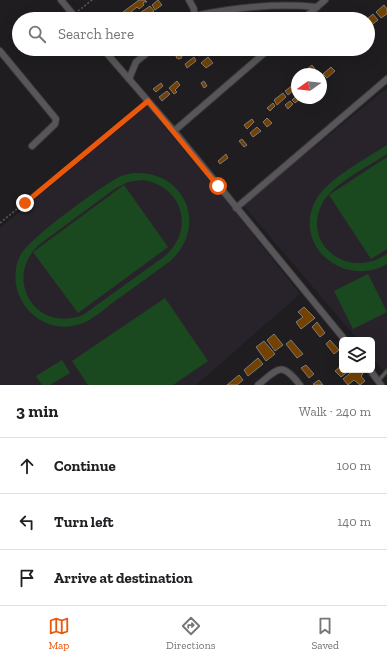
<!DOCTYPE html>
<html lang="en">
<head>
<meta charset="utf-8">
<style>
  :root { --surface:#fff; --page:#f2f2f2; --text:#202124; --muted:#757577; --line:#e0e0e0; --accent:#ea580c }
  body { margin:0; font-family:"Zilla Slab",serif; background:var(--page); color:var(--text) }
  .controls { position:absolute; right:12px; bottom:12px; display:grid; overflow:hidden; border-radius:6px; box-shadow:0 4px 16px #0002 }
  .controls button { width:36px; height:36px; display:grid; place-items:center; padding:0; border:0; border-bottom:1px solid var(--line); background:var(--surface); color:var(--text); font:20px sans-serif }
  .compass { position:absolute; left:291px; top:68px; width:36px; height:36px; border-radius:50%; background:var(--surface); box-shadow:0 4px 16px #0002; rotate:255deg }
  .stop { position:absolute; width:12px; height:12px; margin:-9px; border:3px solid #ea580c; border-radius:50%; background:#fff }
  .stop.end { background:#ea580c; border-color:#fff; box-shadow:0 1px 4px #0008 }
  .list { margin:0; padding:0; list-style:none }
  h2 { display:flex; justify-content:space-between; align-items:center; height:52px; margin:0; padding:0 16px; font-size:17px }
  h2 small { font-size:13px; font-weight:400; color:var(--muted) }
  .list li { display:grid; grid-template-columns:26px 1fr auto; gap:12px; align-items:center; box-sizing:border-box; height:56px; padding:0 16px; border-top:1px solid var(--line) }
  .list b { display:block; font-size:15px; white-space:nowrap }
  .list em { font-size:13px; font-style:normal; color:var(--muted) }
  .icon { flex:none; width:22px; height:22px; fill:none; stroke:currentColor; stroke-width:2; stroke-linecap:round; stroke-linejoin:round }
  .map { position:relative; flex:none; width:387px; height:385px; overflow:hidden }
  .search { position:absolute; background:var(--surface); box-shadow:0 4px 16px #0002; left:12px; right:12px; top:12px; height:44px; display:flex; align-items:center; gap:10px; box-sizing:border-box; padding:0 14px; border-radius:22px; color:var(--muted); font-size:15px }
  .sheet { height:220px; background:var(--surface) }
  nav { display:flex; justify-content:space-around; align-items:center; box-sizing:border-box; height:56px; border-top:1px solid var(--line); background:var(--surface); font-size:11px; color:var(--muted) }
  nav a { display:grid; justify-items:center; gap:2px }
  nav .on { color:var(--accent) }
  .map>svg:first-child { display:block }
  .built { fill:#28232b }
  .green { fill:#1a491f; fill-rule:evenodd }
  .building { fill:#734200; stroke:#7e7b78 }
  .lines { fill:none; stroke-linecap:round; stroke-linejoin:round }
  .service-casing { stroke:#383739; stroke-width:5 }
  .minor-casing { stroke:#383739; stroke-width:8 }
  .path { stroke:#5c5a5d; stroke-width:1.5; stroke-dasharray:2 2; stroke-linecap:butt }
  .service { stroke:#585659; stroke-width:3 }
  .minor { stroke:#585659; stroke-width:6 }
  .route { stroke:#ea580c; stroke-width:5 }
</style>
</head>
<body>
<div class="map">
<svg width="387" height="385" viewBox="0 0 387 385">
  <rect width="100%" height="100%" fill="#1f1d20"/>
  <g class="built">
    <path d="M387 88V375L372 357V340H358L243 205Z"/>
    <path d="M147 106 235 212 300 294 196 385H0V228Z"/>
  </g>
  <g class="green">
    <path d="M387 145V154C369 166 334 183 323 202 300 243 347 281 387 254V264C343 289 290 244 317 198 328 179 367 158 387 145Z"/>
    <path d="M387 157V249L371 259 329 195Z"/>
    <path d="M134 173C186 170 209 228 169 262 151 275 133 288 115 301 104 309 93 320 80 324 39 338 2 294 20 256 29 238 98 189 117 178 122 175 128 174 134 173ZM142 180C182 185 196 229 165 256L83 315C35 334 2 277 40 244L116 188 128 182Z"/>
    <path d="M124 185 168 247 78 313 33 252Z"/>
    <path d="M368 274 387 312 353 329 334 291Z"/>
    <path d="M165 298 208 361 173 385H88L72 361Z"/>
    <path d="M62 360 70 373 50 385H42L36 376Z"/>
  </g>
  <g class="building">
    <path d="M139 0H145L147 2H144L143 3 144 5 139 9 137 7 126 16 123 12Z"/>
    <path d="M158 0 162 5 155 10 152 5Z"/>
    <path d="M384 5 387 9V14L381 18 376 12Z"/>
    <path d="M150 6 154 11 144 18 140 13Z"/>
    <path d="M373 14 378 20 369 27 367 19Z"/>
    <path d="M202 49 205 52 199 56 197 53Z"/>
    <circle cx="179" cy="56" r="3"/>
    <path d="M194 57 196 61 187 68 185 64Z"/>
    <path d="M208 57 213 63 206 68 201 63Z"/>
    <path d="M312 65 317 72 309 74 306 70Z"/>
    <path d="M331 67 335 71 327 78 323 74Z"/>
    <path d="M177 81 180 85 175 90 177 92 174 94 169 88Z"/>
    <path d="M204 81 207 86 204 88 201 83Z"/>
    <path d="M161 83 163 86 156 92 153 89Z"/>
    <path d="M293 85 296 88 288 95 285 91Z"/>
    <path d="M167 91 170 94 162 101 159 97Z"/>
    <path d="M283 93 286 97 277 105 274 100Z"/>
    <path d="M297 96V98H301L295 103 292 100Z"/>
    <path d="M290 101 293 104 288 109 285 105Z"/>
    <path d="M273 103 275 106 270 111 267 108Z"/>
    <path d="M267 118 272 123 267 127 263 122Z"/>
    <path d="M252 119 254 122 247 129 244 125Z"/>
    <path d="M257 127 261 131 253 137 250 133Z"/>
    <path d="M242 139 247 145 244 147 239 141Z"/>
    <path d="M226 154 228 158 220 164 218 161Z"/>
    <path d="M304 307 315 318 301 329 296 322 303 317 298 312Z"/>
    <path d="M317 322 325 333 320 337 312 327Z"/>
    <path d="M274 334 283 345 275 351 267 340Z"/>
    <path d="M291 340 303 354 297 358 286 344Z"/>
    <path d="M330 340 339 350 334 354 326 344Z"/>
    <path d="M264 341 275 354 266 361 256 347Z"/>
    <path d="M258 358 263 364 248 376 244 370Z"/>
    <path d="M306 365 314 374 309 378 301 368Z"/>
    <path d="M342 365V370H350L341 377 335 371Z"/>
    <path d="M354 370H359L363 374 361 376 365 381 360 385 354 380 348 385 343 379Z"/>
    <path d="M239 375 243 380 237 385H227Z"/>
    <path d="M319 380 323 385H314L313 384Z"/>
  </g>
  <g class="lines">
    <g class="service-casing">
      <path id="service" d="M378 381 387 371"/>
    </g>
    <g class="minor-casing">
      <g id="minor">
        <path d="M61 0 77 19"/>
        <path d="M189 0 194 9V16L190 19"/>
        <path d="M194 16C236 7 275 3 317 7"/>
        <path d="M303 19 325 0"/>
        <path d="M103 49 174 131 345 340"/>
        <path d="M0 51 56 119 55 124 32 146"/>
        <path d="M129 79 136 62 152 49"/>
        <path d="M174 131 269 49"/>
        <path d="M236 208 387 79"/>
        <path d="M370 370 381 385"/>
        <path d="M258 385C279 368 281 361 300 385"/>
      </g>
    </g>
    <g class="path">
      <path d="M78 11 92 0"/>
      <path d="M0 223 143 105"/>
    </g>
    <use href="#service" class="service"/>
    <use href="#minor" class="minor"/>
  </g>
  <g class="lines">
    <path class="route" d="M25 203 148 101 218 186"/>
  </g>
</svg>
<div class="controls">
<button><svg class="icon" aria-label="layers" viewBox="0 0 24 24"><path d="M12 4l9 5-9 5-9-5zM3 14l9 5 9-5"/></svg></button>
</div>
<svg class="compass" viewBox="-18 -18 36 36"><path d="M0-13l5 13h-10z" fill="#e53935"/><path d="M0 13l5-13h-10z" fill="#757577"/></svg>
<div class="stop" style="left:218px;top:186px"></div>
<div class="stop end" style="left:25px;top:203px"></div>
<div class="search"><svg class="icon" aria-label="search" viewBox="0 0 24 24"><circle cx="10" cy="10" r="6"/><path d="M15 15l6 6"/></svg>Search here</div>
</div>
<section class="sheet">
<h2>3 min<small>Walk · 240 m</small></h2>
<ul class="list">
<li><svg class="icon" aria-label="ahead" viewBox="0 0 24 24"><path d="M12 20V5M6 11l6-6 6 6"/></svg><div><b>Continue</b></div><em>100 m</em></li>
<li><svg class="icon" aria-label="left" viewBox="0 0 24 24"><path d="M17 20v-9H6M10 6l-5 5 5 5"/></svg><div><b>Turn left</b></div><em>140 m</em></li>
<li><svg class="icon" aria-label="arrive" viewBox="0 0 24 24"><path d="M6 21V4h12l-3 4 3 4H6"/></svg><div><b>Arrive at destination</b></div></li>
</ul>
</section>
<nav>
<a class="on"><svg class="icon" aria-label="map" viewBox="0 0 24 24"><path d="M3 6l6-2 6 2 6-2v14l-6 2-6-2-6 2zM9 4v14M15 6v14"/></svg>Map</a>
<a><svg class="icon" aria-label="directions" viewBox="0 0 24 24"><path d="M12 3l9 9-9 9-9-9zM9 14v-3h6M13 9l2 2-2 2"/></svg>Directions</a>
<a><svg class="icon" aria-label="saved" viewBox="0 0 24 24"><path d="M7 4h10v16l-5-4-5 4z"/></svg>Saved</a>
</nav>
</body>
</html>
